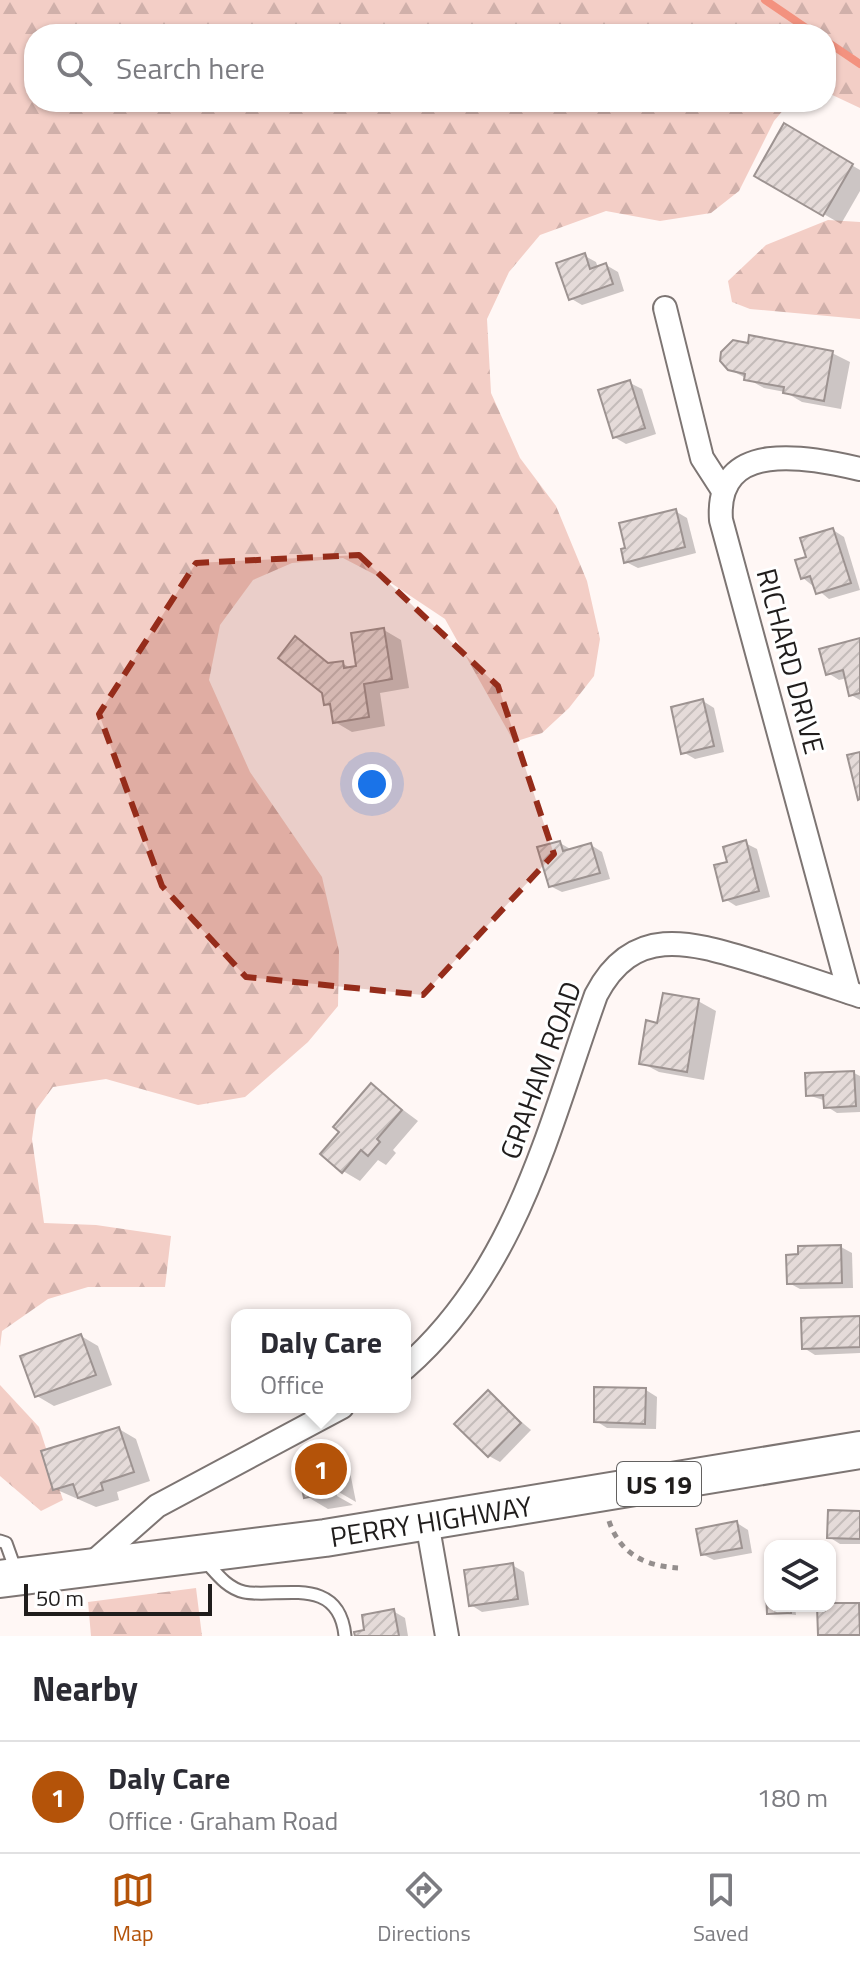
<!DOCTYPE html>
<html lang="en">
<head>
<meta charset="utf-8">
<style>
  :root { --surface:#fff; --page:#f7f7f7; --text:#2b2b33; --muted:#7c7c81; --line:#e1e1e2; --accent:#b45309 }
  body { margin:0; font-family:"Titillium Web",sans-serif; background:var(--page); color:var(--text) }
  .controls { position:absolute; right:24px; bottom:24px; display:grid; overflow:hidden; border-radius:16px; box-shadow:0 2px 6px #0004 }
  .controls button { width:72px; height:72px; display:grid; place-items:center; padding:0; border:0; border-bottom:2px solid var(--line); background:var(--surface); color:var(--text); font:40px sans-serif }
  .scale { position:absolute; left:24px; bottom:20px; width:188px; box-sizing:border-box; padding-left:8px; border:4px solid #201d1c; border-top:0; font-size:22px; line-height:28px; white-space:nowrap; color:#201d1c; -webkit-text-stroke:6px #fff; paint-order:stroke }
  .you { position:absolute; left:372px; top:784px; width:28px; height:28px; margin:-20px; border:6px solid #fff; border-radius:50%; background:#1a73e8; box-shadow:0 0 0 12px #1a73e833 }
  .badge { display:grid; place-items:center; width:52px; height:52px; border-radius:50%; background:var(--accent); color:#fff; font-size:26px; font-weight:700 }
  .pin { position:absolute; translate:-50% -50%; border:4px solid #fff; box-shadow:0 2px 8px #0006 }
  .popup { position:absolute; left:231px; top:1309px; width:180px; height:104px; box-sizing:border-box; display:grid; place-content:center; border-radius:16px; background:var(--surface); filter:drop-shadow(0 2px 6px #0005); font-size:26px; white-space:nowrap; color:var(--muted) }
  .popup b { font-size:30px; color:var(--text) }
  .popup::after { content:''; position:absolute; left:50%; top:100%; margin-left:-16px; border:16px solid transparent; border-top-color:var(--surface) }
  .list { margin:0; padding:0; list-style:none }
  h2 { display:flex; justify-content:space-between; align-items:center; height:104px; margin:0; padding:0 32px; font-size:34px }
  h2 small { font-size:26px; font-weight:400; color:var(--muted) }
  .list li { display:grid; grid-template-columns:52px 1fr auto; gap:24px; align-items:center; box-sizing:border-box; height:112px; padding:0 32px; border-top:2px solid var(--line) }
  .list b { display:block; font-size:30px; white-space:nowrap }
  .list p { margin:0; font-size:26px; white-space:nowrap; color:var(--muted) }
  .list em { font-size:26px; font-style:normal; color:var(--muted) }
  .icon { flex:none; width:44px; height:44px; fill:none; stroke:currentColor; stroke-width:2; stroke-linecap:round; stroke-linejoin:round }
  .map { position:relative; flex:none; width:860px; height:1636px; overflow:hidden }
  .search { position:absolute; background:var(--surface); box-shadow:0 2px 6px #0004; left:24px; right:24px; top:24px; height:88px; display:flex; align-items:center; gap:20px; box-sizing:border-box; padding:0 28px; border-radius:32px; color:var(--muted); font-size:30px }
  .sheet { height:216px; background:var(--surface) }
  nav { display:flex; justify-content:space-around; align-items:center; box-sizing:border-box; height:112px; border-top:2px solid var(--line); background:var(--surface); font-size:22px; color:var(--muted) }
  nav a { display:grid; justify-items:center; gap:4px }
  nav .on { color:var(--accent) }
  .map>svg:first-child { display:block }
  .forest { fill:url(#forest-firs) }
  .shadow { fill:#0003 }
  .lines { fill:none; stroke-linecap:round; stroke-linejoin:round }
  .stream { stroke:#f3927f; stroke-width:8 }
  .building { fill:url(#building-hatch); stroke:#9d9391; stroke-width:2 }
  .lane-casing { stroke:#7d7573; stroke-width:15 }
  .street-casing { stroke:#7d7573; stroke-width:26 }
  .primary-casing { stroke:#7d7573; stroke-width:40 }
  .path { stroke:#948e8d; stroke-width:5; stroke-dasharray:6 6; stroke-linecap:butt }
  .lane { stroke:#fff; stroke-width:11 }
  .street { stroke:#fff; stroke-width:22 }
  .primary { stroke:#fff; stroke-width:36 }
  .marked { fill:#952c1a; fill-opacity:0.2; stroke:#952c1a; stroke-width:6; stroke-dasharray:16 10; stroke-linejoin:round }
  .labels { text-anchor:middle; dominant-baseline:central; stroke-width:6; stroke-linejoin:round; paint-order:stroke }
  .shield { fill:#fff; stroke:#636160; stroke-width:2 }
  .shield-label { font-size:26px; font-weight:bold; fill:#201d1c }
  .street-label { font-size:28px; fill:#201d1c; stroke:#fff }
</style>
</head>
<body>
<div class="map">
<svg width="860" height="1636" viewBox="0 0 860 1636">
  <defs>
    <pattern id="forest-firs" width="22" height="20" patternUnits="userSpaceOnUse" patternTransform="scale(2)"><rect width="22" height="20" fill="#f3cec6"/><path d="M5 1l3.5 6h-7zM16 11l3.5 6h-7z" fill="#d0b0aa"/></pattern>
    <pattern id="building-hatch" width="6" height="6" patternUnits="userSpaceOnUse" patternTransform="scale(2)"><rect width="6" height="6" fill="#e5dbd9"/><path d="M-1 1l2-2M0 6l6-6M5 7l2-2" fill="none" stroke="#c4bcba"/></pattern>
  </defs>
  <rect width="100%" height="100%" fill="#fff7f5"/>
  <g class="forest">
    <path d="M0 0H860V108L826 92V34H34V102H790L774 121 739 191 711 213 660 221 606 211 540 235 509 272 487 319 491 393 520 458 556 506 587 581 600 639 594 676 569 708 542 733 514 742 445 619 391 583 343 558 292 563 253 580 220 625 209 680 250 772 322 877 339 951 338 1006 308 1042 245 1097 198 1105 106 1079 53 1087 36 1110 32 1139 44 1223 96 1225 171 1236 165 1287H88L48 1299 2 1331 0 1347Z"/>
    <path d="M828 220 860 222V319L750 309 732 302 728 281 766 245Z"/>
    <path d="M0 1385 39 1427 63 1500 41 1511 0 1476Z"/>
    <path d="M196 1588 202 1636H91L88 1602Z"/>
  </g>
  <g class="shadow">
    <path d="M785 126 860 170V191L841 224 756 175Z"/>
    <path d="M585 256 596 262 598 268 606 265 618 272 624 291 582 305 570 298Z"/>
    <path d="M749 345 832 353 850 362 841 409 802 402 785 392 764 388 729 369Z"/>
    <path d="M630 383 642 389 656 434 626 444 614 437Z"/>
    <path d="M675 511 687 518 696 553 638 568 626 562Z"/>
    <path d="M833 530 844 537 860 590 829 599 803 578 809 558Z"/>
    <path d="M384 630 401 640 409 688 380 693 385 726 352 732 335 722 333 708 326 704 324 692 296 639 332 665 342 663 352 669 359 668Z"/>
    <path d="M860 640V700L851 695 847 678 839 680 828 673Z"/>
    <path d="M703 701 714 708 724 752 695 759 683 752Z"/>
    <path d="M560 843 572 850 591 845 602 852 610 879 562 892 550 886Z"/>
    <path d="M745 843 757 849 770 897 736 906 725 899 730 863Z"/>
    <path d="M698 1001 716 1011 704 1080 659 1072 642 1063 659 1025Z"/>
    <path d="M854 1073 860 1076V1112L837 1113 826 1106V1101L808 1095Z"/>
    <path d="M371 1086 418 1121 393 1150 396 1153 386 1165 378 1160 360 1181 343 1171 342 1132Z"/>
    <path d="M841 1247 852 1253 853 1288 800 1289 789 1283Z"/>
    <path d="M860 1319V1353L815 1355 804 1348Z"/>
    <path d="M81 1336 98 1346 112 1385 54 1406 37 1396Z"/>
    <path d="M646 1390 657 1397 656 1429 607 1428 596 1421Z"/>
    <path d="M488 1393 531 1430 500 1462 489 1456Z"/>
    <path d="M119 1429 136 1439 150 1481 117 1492 119 1500 96 1507 55 1489Z"/>
    <path d="M327 1454 349 1467 356 1502 337 1491V1496L353 1505 328 1509 306 1496 317 1483Z"/>
    <path d="M860 1513V1544H840L829 1537Z"/>
    <path d="M737 1523 748 1530 752 1553 714 1560 702 1554Z"/>
    <path d="M512 1565 524 1572 529 1605 482 1612 471 1605Z"/>
    <path d="M770 1592V1606H795L796 1615 769 1612Z"/>
    <path d="M819 1606H860V1636L820 1634Z"/>
    <path d="M393 1611 405 1618 408 1636H357Z"/>
  </g>
  <g class="lines">
    <g class="stream">
      <path d="M765 0 815 34"/>
      <path d="M826 41 860 64"/>
    </g>
  </g>
  <g class="building">
    <path d="M784 123 853 164 823 216 754 176Z"/>
    <path d="M585 253 590 269 606 263 613 284 569 300 556 263Z"/>
    <path d="M749 335 833 351 824 401 783 393 784 387 744 380 745 374 728 370 720 361 721 352 733 340 748 343Z"/>
    <path d="M630 380 645 428 613 438 598 390Z"/>
    <path d="M676 509 685 547 624 563 621 549 625 548 619 523Z"/>
    <path d="M833 528 851 583 816 594 810 576 801 579 795 560 806 557 800 538Z"/>
    <path d="M384 628 392 679 364 684 369 717 333 723 330 704 324 705 322 693 278 658 295 636 328 663 343 661 344 668 356 666 351 633Z"/>
    <path d="M860 638V693L849 696 843 670 826 675 819 649Z"/>
    <path d="M703 699 714 746 681 754 671 707Z"/>
    <path d="M860 752V799L858 800 847 755Z"/>
    <path d="M746 840 759 891 723 901 714 865 727 862 723 847Z"/>
    <path d="M560 841 563 851 591 843 600 873 549 887 537 847Z"/>
    <path d="M663 993 699 999 687 1072 639 1064 646 1020 657 1023Z"/>
    <path d="M854 1071 856 1106 824 1108 823 1095 806 1096 805 1073Z"/>
    <path d="M371 1083 402 1110 377 1139 380 1142 368 1156 361 1150 342 1173 320 1154 339 1132 333 1127Z"/>
    <path d="M841 1245 842 1283 787 1284 786 1255 798 1254V1246Z"/>
    <path d="M860 1316V1347L802 1349 801 1318Z"/>
    <path d="M81 1334 96 1375 35 1397 20 1356Z"/>
    <path d="M594 1387 646 1388 645 1424 594 1422Z"/>
    <path d="M488 1390 521 1423 488 1457 454 1424Z"/>
    <path d="M119 1427 134 1472 101 1483 103 1490 78 1498 73 1484 53 1490 41 1451Z"/>
    <path d="M327 1452 334 1492 304 1498 301 1484 315 1482 310 1455Z"/>
    <path d="M828 1510 860 1511V1539L827 1538Z"/>
    <path d="M737 1521 742 1548 701 1555 696 1529Z"/>
    <path d="M513 1563 518 1599 469 1606 464 1570Z"/>
    <path d="M766 1590H770V1606H791V1613L767 1614Z"/>
    <path d="M830 1603H859L860 1635H818L817 1606H830Z"/>
    <path d="M394 1609 399 1636H355L354 1632 364 1630 362 1615Z"/>
  </g>
  <g class="lines">
    <g class="lane-casing">
      <g id="lane">
        <path d="M0 1541 6 1543 16 1571"/>
        <path d="M206 1562C217 1574 227 1588 244 1592 277 1599 339 1573 345 1636"/>
      </g>
    </g>
    <g class="street-casing">
      <g id="street">
        <path d="M665 308 702 458 722 489"/>
        <path d="M849 992 721 520C715 438 808 457 860 469"/>
        <path d="M405 1368C517 1270 548 1129 596 995 633 924 690 942 753 961 789 972 824 984 860 996"/>
        <path d="M427 1522 447 1636"/>
        <path d="M90 1565 157 1506 342 1407"/>
      </g>
    </g>
    <g class="primary-casing">
      <path id="primary" d="M0 1579 325 1538 860 1450"/>
    </g>
    <path class="path" d="M609 1521C620 1554 645 1566 678 1568"/>
    <use href="#lane" class="lane"/>
    <use href="#street" class="street"/>
    <use href="#primary" class="primary"/>
  </g>
  <path class="marked" d="M359 555 498 686 554 854 423 995 246 977 162 886 99 714 196 563Z"/>
  <g class="labels">
    <rect class="shield" x="617" y="1462" width="84" height="44" rx="6"/>
    <g class="shield-label">
      <text x="659" y="1484">US 19</text>
    </g>
    <g class="street-label">
      <text transform="translate(791 661) rotate(75)">RICHARD DRIVE</text>
      <text transform="translate(540 1070) rotate(-70)">GRAHAM ROAD</text>
      <text transform="translate(431 1521) rotate(-9)">PERRY HIGHWAY</text>
    </g>
  </g>
</svg>
<div class="controls">
<button><svg class="icon" aria-label="layers" viewBox="0 0 24 24"><path d="M12 4l9 5-9 5-9-5zM3 14l9 5 9-5"/></svg></button>
</div>
<div class="scale">50 m</div>
<div class="you"></div>
<div class="pin badge" style="left:321px;top:1469px">1</div>
<div class="popup"><b>Daly Care</b>Office</div>
<div class="search"><svg class="icon" aria-label="search" viewBox="0 0 24 24"><circle cx="10" cy="10" r="6"/><path d="M15 15l6 6"/></svg>Search here</div>
</div>
<section class="sheet">
<h2>Nearby<small></small></h2>
<ul class="list">
<li><span class="badge">1</span><div><b>Daly Care</b><p>Office · Graham Road</p></div><em>180 m</em></li>
</ul>
</section>
<nav>
<a class="on"><svg class="icon" aria-label="map" viewBox="0 0 24 24"><path d="M3 6l6-2 6 2 6-2v14l-6 2-6-2-6 2zM9 4v14M15 6v14"/></svg>Map</a>
<a><svg class="icon" aria-label="directions" viewBox="0 0 24 24"><path d="M12 3l9 9-9 9-9-9zM9 14v-3h6M13 9l2 2-2 2"/></svg>Directions</a>
<a><svg class="icon" aria-label="saved" viewBox="0 0 24 24"><path d="M7 4h10v16l-5-4-5 4z"/></svg>Saved</a>
</nav>
</body>
</html>
